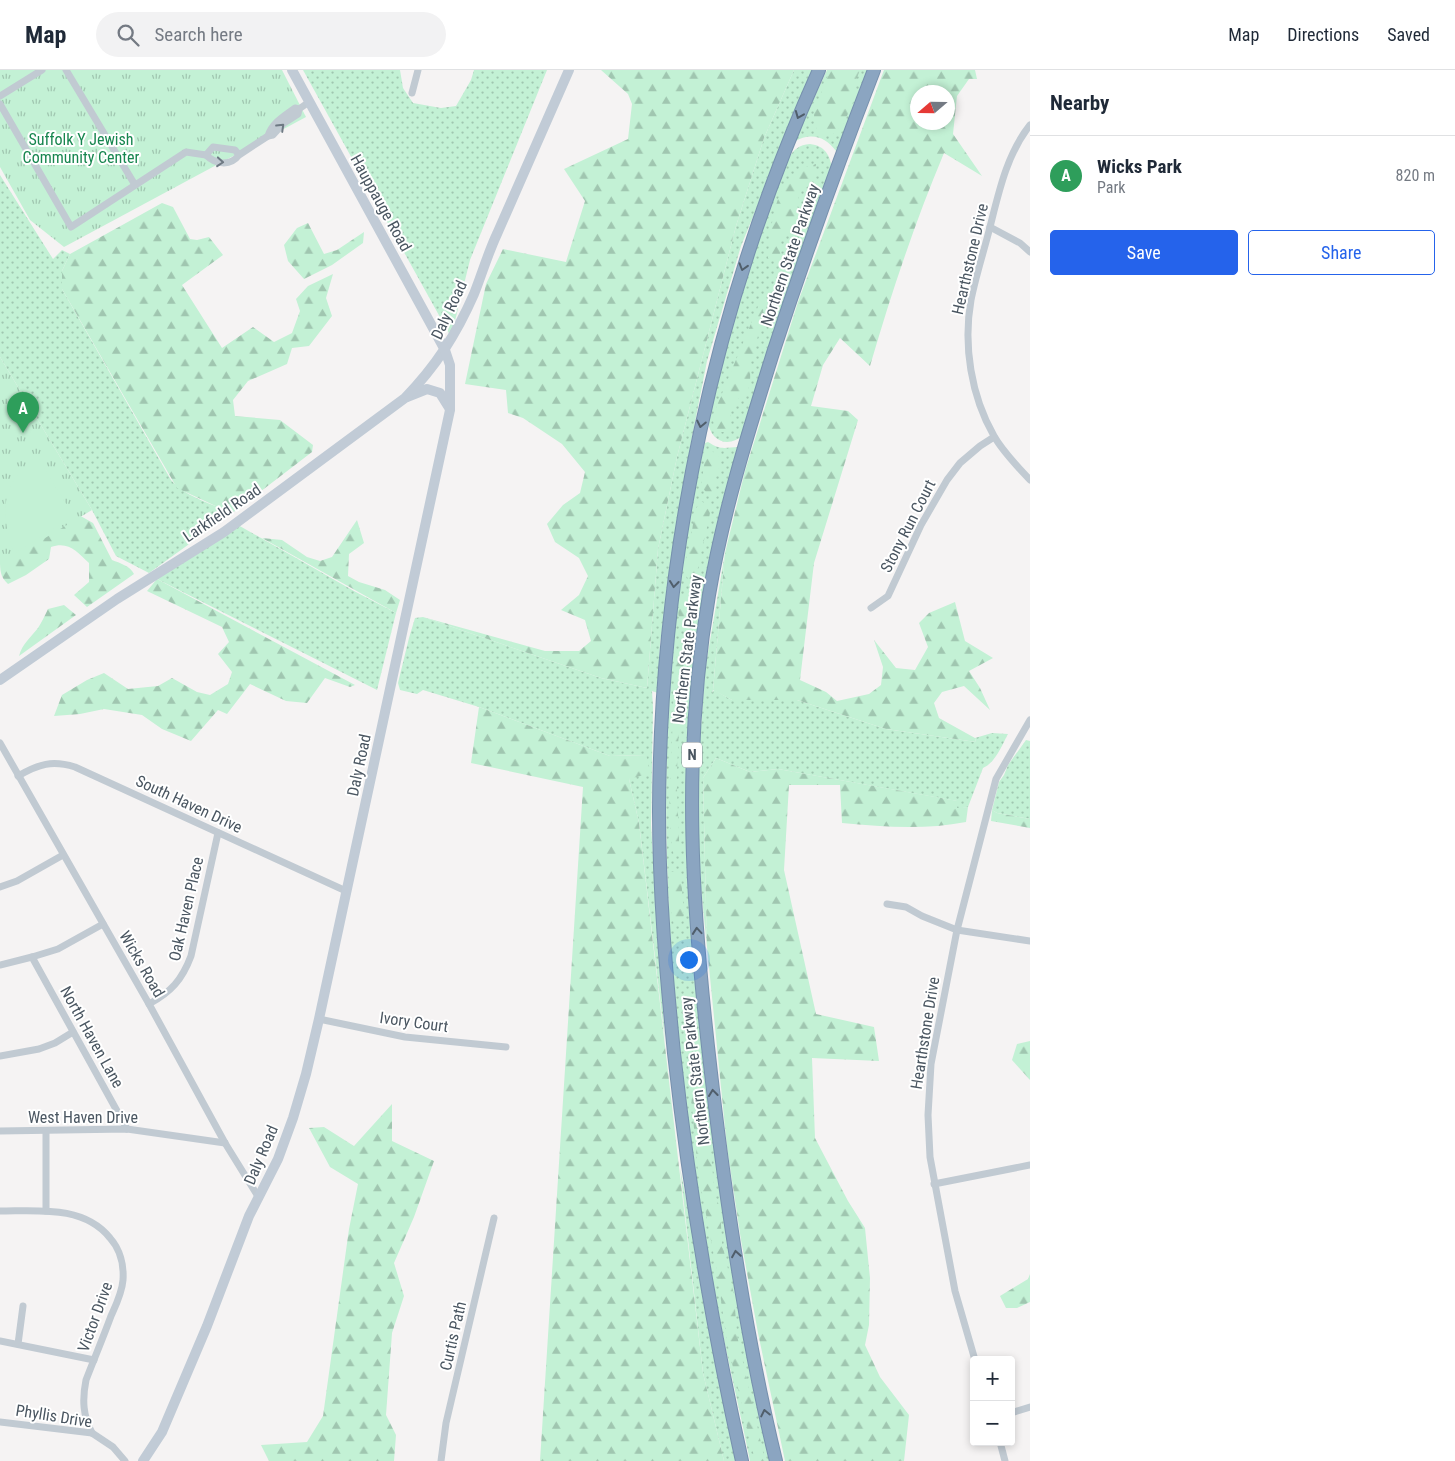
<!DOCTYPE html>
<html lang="en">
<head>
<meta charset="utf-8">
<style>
  :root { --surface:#fff; --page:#f2f2f3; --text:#1f2937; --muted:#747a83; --line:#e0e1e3; --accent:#2563eb }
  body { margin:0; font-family:"Roboto Condensed",sans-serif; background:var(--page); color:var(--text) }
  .controls { position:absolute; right:15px; bottom:15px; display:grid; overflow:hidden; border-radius:5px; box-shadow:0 2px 8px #0003 }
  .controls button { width:45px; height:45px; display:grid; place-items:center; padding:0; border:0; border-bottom:1px solid var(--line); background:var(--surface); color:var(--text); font:25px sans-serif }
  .compass { position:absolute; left:910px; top:15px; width:45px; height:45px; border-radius:50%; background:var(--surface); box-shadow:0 2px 8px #0003; rotate:250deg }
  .you { position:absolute; left:688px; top:889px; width:18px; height:18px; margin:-12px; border:4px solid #fff; border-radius:50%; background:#1a73e8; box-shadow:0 0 0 8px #1a73e833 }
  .badge { display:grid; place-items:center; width:32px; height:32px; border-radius:50%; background:var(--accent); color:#fff; font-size:16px; font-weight:700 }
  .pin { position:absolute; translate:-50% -41px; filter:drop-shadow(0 1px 2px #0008) }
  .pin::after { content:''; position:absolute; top:26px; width:18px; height:15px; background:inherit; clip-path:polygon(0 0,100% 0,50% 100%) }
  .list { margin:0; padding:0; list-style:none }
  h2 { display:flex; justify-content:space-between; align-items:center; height:65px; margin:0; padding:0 20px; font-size:21px }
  h2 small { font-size:16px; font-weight:400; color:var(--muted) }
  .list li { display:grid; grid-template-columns:32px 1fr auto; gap:15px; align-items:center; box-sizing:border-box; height:80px; padding:0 20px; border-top:1px solid var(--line) }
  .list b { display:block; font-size:19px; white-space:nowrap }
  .list p { margin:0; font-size:16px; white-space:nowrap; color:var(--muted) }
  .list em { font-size:16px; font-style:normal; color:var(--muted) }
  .actions { display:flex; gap:10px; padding:15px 20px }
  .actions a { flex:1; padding:11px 0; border:1px solid var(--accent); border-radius:5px; text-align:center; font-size:18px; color:var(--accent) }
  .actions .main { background:var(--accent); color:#fff }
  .icon { flex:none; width:28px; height:28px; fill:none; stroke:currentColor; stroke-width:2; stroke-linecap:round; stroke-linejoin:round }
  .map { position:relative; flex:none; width:1030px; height:1391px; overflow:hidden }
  header { display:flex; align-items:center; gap:30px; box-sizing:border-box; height:70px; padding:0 25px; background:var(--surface); border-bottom:1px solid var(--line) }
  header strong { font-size:24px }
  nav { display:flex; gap:28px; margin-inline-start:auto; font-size:18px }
  .search { width:350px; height:45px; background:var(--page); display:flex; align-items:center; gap:12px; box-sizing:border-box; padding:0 18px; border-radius:28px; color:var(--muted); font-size:19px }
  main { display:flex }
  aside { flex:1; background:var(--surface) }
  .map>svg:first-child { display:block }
  .grass { fill:url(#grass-dots) }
  .forest { fill:url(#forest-firs); fill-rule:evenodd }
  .park { fill:url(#park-tufts) }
  .garden { fill:#c3f1d5 }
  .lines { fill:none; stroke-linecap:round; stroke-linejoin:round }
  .highway-casing { stroke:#7690ad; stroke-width:14 }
  .street { stroke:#c1cad2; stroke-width:7 }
  .secondary { stroke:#c1cbd6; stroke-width:10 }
  .highway { stroke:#8ba5c1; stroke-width:12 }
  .oneway { stroke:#505e6b }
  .oneway2 { stroke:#6e7983 }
  .labels { text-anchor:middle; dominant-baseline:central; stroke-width:4; stroke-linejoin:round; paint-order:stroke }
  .shield { fill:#fff; stroke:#808990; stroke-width:1 }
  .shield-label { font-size:15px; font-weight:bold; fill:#4a5661 }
  .park-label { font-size:16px; fill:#17864f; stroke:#fff }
  .street-label { font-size:16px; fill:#4a5661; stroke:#fff }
</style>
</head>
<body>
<header>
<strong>Map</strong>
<div class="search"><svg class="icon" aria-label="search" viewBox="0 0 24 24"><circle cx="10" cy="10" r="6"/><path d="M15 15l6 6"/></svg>Search here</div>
<nav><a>Map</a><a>Directions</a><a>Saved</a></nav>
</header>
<main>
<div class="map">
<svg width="1030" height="1391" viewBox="0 0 1030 1391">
  <defs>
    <pattern id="grass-dots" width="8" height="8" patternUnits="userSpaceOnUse" patternTransform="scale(1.25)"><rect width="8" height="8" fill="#c3f1d5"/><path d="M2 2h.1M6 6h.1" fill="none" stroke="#a0c6b0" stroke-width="1.8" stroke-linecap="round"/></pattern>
    <pattern id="forest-firs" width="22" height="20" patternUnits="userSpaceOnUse" patternTransform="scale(1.25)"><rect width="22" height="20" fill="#c3f1d5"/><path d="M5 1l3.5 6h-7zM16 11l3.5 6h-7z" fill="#a0c6b0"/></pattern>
    <pattern id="park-tufts" width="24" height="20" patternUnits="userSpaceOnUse" patternTransform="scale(1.25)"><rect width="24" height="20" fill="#c3f1d5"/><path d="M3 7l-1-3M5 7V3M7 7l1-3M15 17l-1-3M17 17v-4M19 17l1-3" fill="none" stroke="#a0c6b0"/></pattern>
  </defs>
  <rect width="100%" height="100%" fill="#f5f3f3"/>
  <g class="grass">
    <path d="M303 0H400L403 18 413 33 441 38 456 36 471 10 474 0H547L470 190 451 267Z"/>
    <path d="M794 0H813L741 176 707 291 691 372 675 468 660 573 658 623 652 621 653 637 651 755 665 971 639 753 629 709 646 685 610 686 479 637 423 620 417 624 400 620 398 613 409 568 415 548 423 547 601 608 647 618 658 479 677 387 736 156 764 68Z"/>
    <path d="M827 0H869L838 81H836C825 66 810 62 794 72Z"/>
    <path d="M810 74C825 76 830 85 832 99L743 365C728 379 710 371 708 351L746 204 788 89C794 79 799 75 810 74Z"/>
    <path d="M0 105 53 189 62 180 70 184 62 201V219L171 410C183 425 217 438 235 441L149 503 116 486 92 440 0 287Z"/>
    <path d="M708 372C722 381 725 377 739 377L705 527 689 818 698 906 773 1391H750C741 1346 730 1300 721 1255 683 1054 659 848 668 643 673 553 682 461 705 373Z"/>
    <path d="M238 455 354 521 396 543 377 620 157 509Z"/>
    <path d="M725 483 713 620 712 623 714 620 732 630H797L886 659 976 672 975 668 992 663 1008 664C1002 675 996 692 983 698L968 737 957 739V731L778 699 750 702 716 688 703 708 707 877 697 779 699 685 705 600Z"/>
    <path d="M1026 670 1030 671V749L997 743 992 740 999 712 1004 705 1008 695Z"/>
    <path d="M680 1098 738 1391H724L703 1303Z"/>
  </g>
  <g class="forest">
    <path d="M601 0H794L764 68 736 156 677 387 658 479 647 618 601 608 423 547 545 581H579L591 571 585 550 561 540 579 525 588 506 579 488 555 472 547 454 563 435 580 423 585 402 562 374 523 348 508 343 506 320 465 314 486 214 503 179 566 192 585 131 564 99 628 69 632 34 628 24Z"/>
    <path d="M830 0H860L856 10 854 30 843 55 833 64H820L814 54V42Z"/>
    <path d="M884 0H975L977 9H969L957 26 953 64 982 106 944 83C915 152 891 224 870 296L840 268 823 295 811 336 848 341 858 350 814 493 800 610 826 622 837 631 869 624 881 615 883 597 874 570 896 598 915 600 928 577 919 553 929 543 955 532 965 571 993 588 969 601 980 618 990 640 964 616 942 622 934 633 939 648 975 668 976 672 886 659 797 630H732L713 620 725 483 745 401 798 232ZM918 22H948V52H918Z"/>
    <path d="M816 94C814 108 812 115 800 122L797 134 801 154 792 163 785 165 781 168 780 192 768 188C772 153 773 103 816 94Z"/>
    <path d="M162 133 173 137 190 169 197 170 209 167 223 185 182 215 222 278 253 257 274 272 292 263 300 241 296 229 308 216 333 204 326 228 332 246 309 276 292 278 287 294 248 311 233 330 235 346 280 350 313 375 312 382 235 441 222 439 177 418 62 219V201L70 184Z"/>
    <path d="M308 153 324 184 337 180 364 162 363 173 332 195 304 209 288 191 284 175 297 158Z"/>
    <path d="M762 227 766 228 754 284C746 297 754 309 747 322 745 326 741 326 738 329 730 337 730 347 731 358L726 362H717L713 351 716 338Z"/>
    <path d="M711 380 722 389 714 413 717 427H710L701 416 706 382Z"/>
    <path d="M701 431 711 437C707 462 699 486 696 511L690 515 685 501 686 490 690 475 695 440Z"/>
    <path d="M77 444 93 453 112 490C120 493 130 496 134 504L87 537 74 525 89 512V493C77 482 69 471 51 477L49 489 26 505 8 514C0 507 0 500 0 489Z"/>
    <path d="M357 450 364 473 349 484 348 506 359 512 385 520 400 530 396 543 262 468 282 470 307 487 320 491 332 487Z"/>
    <path d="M157 509 355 615 350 617 325 608 307 633 286 631 250 614 227 644 218 640 191 671 162 659 142 645 104 639 80 644 54 646 62 625 87 610 104 603 128 619 158 616 172 608 197 622 210 625 228 614 232 602 218 584 229 572 222 557 147 521Z"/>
    <path d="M687 523 692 528 693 541 691 564C676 554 674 536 687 523Z"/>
    <path d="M64 535 76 545 19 586C22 574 31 567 38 558 42 552 45 545 48 539Z"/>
    <path d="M679 582 684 591C681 629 678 666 677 703 676 730 680 757 679 784L674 786 672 777 669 746 675 590Z"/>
    <path d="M479 637 610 686 646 685 651 703 629 709 639 753 703 1303 724 1391H540L583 717 471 693Z"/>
    <path d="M716 688 750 702 778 699 958 731 957 738 968 737 966 752C925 760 884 757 842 753L840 715H789L784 800 816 944 874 957 879 991 812 988 815 1068 848 1131 865 1158 870 1208 869 1255 865 1275 880 1307 909 1345 904 1391H785L758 1263 741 1170 727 1077 707 877 703 708Z"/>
    <path d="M992 740 997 743 1030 749V758L991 751Z"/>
    <path d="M671 802H675L681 807 684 845 681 853 674 855 671 841Z"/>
    <path d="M1030 971V1010L1012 990 1017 974Z"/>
    <path d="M693 990 701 999 704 1054 709 1065 715 1125 720 1138 722 1173 734 1225 737 1265 765 1391H755L727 1272 717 1202 698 1102 688 993Z"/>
    <path d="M392 1034V1071L434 1091 414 1147 394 1193 404 1226 392 1263 386 1345 396 1365 394 1391H269L261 1375 307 1372 323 1346 349 1159 358 1114 330 1097 309 1058 324 1057 354 1076Z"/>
    <path d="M1030 1204V1232L1017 1238H1006L1000 1226 1028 1209Z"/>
  </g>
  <g class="park">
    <path d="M0 0H282L306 47 64 177 30 150 0 97Z"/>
    <path d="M0 287 92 440 0 495Z"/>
  </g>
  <path class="garden" d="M37 386 71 442 70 448 14 484C0 441 0 414 37 386Z"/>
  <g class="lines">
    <g class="highway-casing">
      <g id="highway">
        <path d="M742 1391C712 1256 689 1120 674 983 666 902 659 822 659 741 660 486 714 233 819 0"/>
        <path d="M776 1391C745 1264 726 1133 711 1003 692 840 681 688 709 525 723 442 748 363 773 283 804 188 838 93 874 0"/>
      </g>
    </g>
    <g class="street">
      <path d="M66 0 135 115"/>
      <path d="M412 23 418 0"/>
      <path d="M0 26 42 0"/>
      <path d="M0 34 71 157 186 82 206 85"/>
      <path d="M299 39 295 38C284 46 272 53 268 66L273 65 284 53 298 44 299 39 309 32"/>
      <path d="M1030 55C1007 84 999 121 990 157 984 181 976 205 971 230 963 275 971 326 994 366 1003 382 1018 397 1030 410"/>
      <path d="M239 85 235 80 213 77 206 85C215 94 230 97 239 85L268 66"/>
      <path d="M990 157 1020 173 1030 182"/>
      <path d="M871 538 888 526 921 455 947 410 960 393 980 376 994 367"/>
      <path d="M0 673 149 934 225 1073 259 1128"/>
      <path d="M18 706C39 694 52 690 75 697L346 821"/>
      <path d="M0 817 17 811 63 785"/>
      <path d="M887 834 906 837 922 846 957 860 1030 871"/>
      <path d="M32 887 127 1059"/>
      <path d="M0 895 32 887 58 879 103 854"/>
      <path d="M149 934C171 922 182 910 191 886L218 763"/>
      <path d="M319 949 405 967 506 977"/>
      <path d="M0 986 39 979 55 973 73 962"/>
      <path d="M0 1061 127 1059 225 1073"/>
      <path d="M934 1114 1030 1095"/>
      <path d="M0 1141C37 1141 84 1135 110 1168 120 1179 124 1195 123 1210 122 1223 116 1235 111 1246 103 1268 94 1289 86 1310 82 1330 83 1346 92 1363"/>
      <path d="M46 1141V1061"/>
      <path d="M0 1271 94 1290"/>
      <path d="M18 1274 23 1236"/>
      <path d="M975 1290 955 1221 930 1087 928 1045 931 994 957 860 996 709 1030 650"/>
      <path d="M1011 1343 1030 1337"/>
      <path d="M0 1352 92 1363 113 1377 125 1391"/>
      <path d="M1000 1372 1005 1391"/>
      <path d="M441 1391 446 1353 494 1148"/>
    </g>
    <g class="secondary">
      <path d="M407 327 427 319 440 323 450 339"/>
      <path d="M0 610 117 529 224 462 405 328C436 296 456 265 474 224 482 204 488 183 497 164 521 109 545 55 569 0"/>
      <path d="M143 1391 162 1362 207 1256 249 1146 278 1089 293 1048 306 1004 319 949 450 340V295L445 280 292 0"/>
    </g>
    <use href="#highway" class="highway"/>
  </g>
  <defs><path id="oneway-chevron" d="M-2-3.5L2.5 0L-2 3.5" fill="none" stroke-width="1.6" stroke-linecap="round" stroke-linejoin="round" transform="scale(1.25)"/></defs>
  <g class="oneway">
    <use href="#oneway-chevron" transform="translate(799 45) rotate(112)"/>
    <use href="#oneway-chevron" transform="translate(743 197) rotate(107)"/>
    <use href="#oneway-chevron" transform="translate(701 354) rotate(102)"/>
    <use href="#oneway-chevron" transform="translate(674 514) rotate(97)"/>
    <use href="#oneway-chevron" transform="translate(697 861) rotate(-95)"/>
    <use href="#oneway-chevron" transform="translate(713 1023) rotate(-97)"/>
    <use href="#oneway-chevron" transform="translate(736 1184) rotate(-99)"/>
    <use href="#oneway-chevron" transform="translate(765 1343) rotate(-102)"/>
  </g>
  <g class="oneway2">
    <use href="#oneway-chevron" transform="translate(281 57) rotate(-44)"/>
    <use href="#oneway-chevron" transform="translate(220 92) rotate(5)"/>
  </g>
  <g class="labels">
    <rect class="shield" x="682" y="672.5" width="20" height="25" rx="4"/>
    <g class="shield-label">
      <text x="692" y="685">N</text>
    </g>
    <g class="park-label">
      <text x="81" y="69">Suffolk Y Jewish<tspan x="81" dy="18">Community Center</tspan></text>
    </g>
    <g class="street-label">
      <text transform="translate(381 133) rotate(61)">Hauppauge Road</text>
      <text transform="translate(790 185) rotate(-71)">Northern State Parkway</text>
      <text transform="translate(970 189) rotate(-77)">Hearthstone Drive</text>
      <text transform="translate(449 240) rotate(-65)">Daly Road</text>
      <text transform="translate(222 443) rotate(-34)">Larkfield Road</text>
      <text transform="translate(908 456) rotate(-63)">Stony Run Court</text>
      <text transform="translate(687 579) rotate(-83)">Northern State Parkway</text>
      <text transform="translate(359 695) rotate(-78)">Daly Road</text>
      <text transform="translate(189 734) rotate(25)">South Haven Drive</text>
      <text transform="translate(186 839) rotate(-77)">Oak Haven Place</text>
      <text transform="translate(142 894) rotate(60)">Wicks Road</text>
      <text transform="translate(414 952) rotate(8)">Ivory Court</text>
      <text transform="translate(925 963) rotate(-81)">Hearthstone Drive</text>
      <text transform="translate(92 967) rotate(61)">North Haven Lane</text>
      <text transform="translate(695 1001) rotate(-97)">Northern State Parkway</text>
      <text x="83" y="1047">West Haven Drive</text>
      <text transform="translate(261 1085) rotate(-67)">Daly Road</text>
      <text transform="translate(95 1247) rotate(-70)">Victor Drive</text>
      <text transform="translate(453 1266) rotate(-77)">Curtis Path</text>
      <text transform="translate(54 1346) rotate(9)">Phyllis Drive</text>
    </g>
  </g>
</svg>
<div class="controls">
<button>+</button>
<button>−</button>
</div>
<svg class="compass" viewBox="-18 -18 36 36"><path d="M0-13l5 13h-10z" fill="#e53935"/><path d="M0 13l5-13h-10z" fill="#747a83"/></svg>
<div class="you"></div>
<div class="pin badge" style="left:23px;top:363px;background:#2e9e5b">A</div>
</div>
<aside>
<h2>Nearby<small></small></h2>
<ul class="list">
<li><span class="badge" style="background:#2e9e5b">A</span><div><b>Wicks Park</b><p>Park</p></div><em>820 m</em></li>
</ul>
<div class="actions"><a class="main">Save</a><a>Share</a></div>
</aside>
</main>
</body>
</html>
